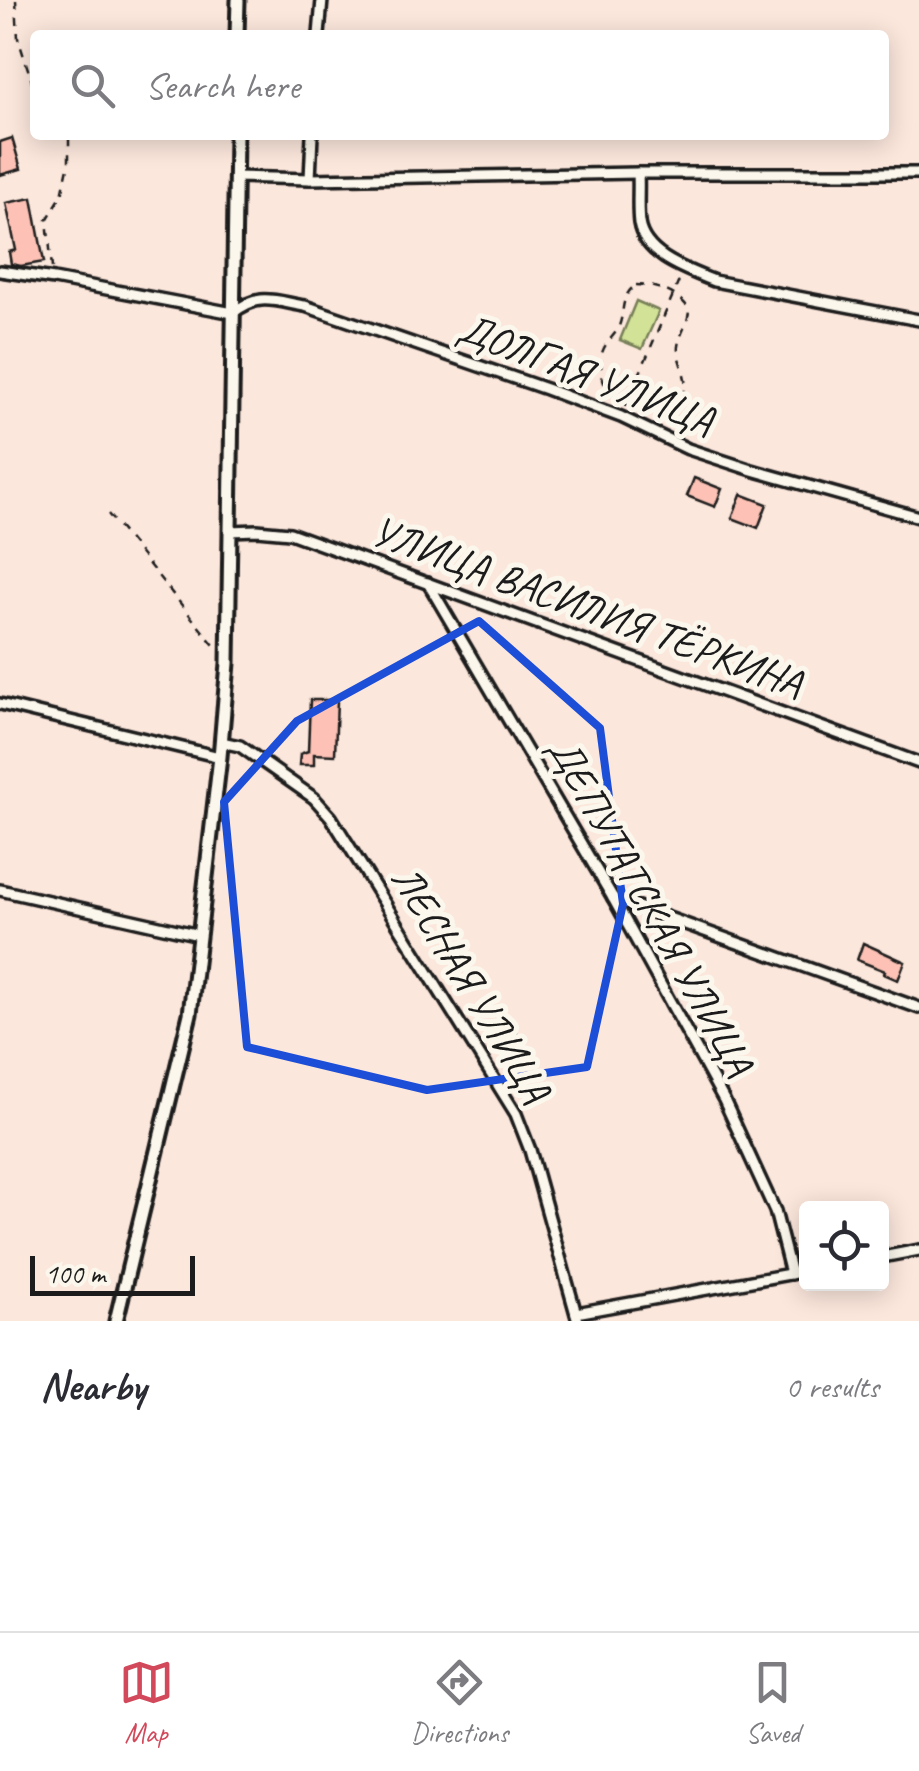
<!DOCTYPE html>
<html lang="en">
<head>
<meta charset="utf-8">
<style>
  :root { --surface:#fff; --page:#f2f2f3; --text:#2b2b33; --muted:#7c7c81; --line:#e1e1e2; --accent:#d1495b }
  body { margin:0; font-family:Caveat,sans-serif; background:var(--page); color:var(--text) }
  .controls { position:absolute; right:30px; bottom:30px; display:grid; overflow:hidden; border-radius:10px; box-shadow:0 5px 25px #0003 }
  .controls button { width:90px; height:90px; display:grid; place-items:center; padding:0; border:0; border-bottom:2px solid var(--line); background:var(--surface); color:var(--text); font:50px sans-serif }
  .scale { position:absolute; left:30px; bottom:25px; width:165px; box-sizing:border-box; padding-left:10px; border:5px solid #1c1c1c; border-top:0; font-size:28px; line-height:35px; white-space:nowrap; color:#1c1c1c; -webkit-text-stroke:8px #fbf7ec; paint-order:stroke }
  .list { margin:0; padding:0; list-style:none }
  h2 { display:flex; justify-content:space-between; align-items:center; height:130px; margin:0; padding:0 40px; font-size:42px }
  h2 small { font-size:32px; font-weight:400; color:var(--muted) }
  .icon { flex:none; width:55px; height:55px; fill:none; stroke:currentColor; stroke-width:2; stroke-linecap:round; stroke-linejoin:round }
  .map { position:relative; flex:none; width:919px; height:1321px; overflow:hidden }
  .search { position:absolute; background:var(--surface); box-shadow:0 5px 25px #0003; left:30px; right:30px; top:30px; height:110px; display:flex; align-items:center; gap:25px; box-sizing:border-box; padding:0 35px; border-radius:10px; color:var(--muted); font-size:38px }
  .sheet { height:310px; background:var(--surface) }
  nav { display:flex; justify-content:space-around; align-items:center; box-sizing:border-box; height:140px; border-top:2px solid var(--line); background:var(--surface); font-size:28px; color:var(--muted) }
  nav a { display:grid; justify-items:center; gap:5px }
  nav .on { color:var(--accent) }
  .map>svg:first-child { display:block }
  .green { fill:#d2e296; stroke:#777f59; stroke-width:2.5 }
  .building { fill:#fdc2b5; stroke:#1c1c1c; stroke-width:2.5 }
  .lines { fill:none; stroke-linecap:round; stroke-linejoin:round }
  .minor-casing { stroke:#1c1c1c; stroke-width:16 }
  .tertiary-casing { stroke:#1c1c1c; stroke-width:19 }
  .path { stroke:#1c1c1c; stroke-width:2.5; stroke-dasharray:8 8; stroke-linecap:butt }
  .minor { stroke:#fbf7ec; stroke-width:9 }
  .tertiary { stroke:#fbf7ec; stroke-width:11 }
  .marked { fill:none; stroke:#1d4ed8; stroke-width:8; stroke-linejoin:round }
  .labels { text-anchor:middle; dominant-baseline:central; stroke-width:10; stroke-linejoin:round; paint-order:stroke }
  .street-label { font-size:42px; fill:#1c1c1c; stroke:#fbf7ec }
</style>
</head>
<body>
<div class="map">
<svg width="919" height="1321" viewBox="0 0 919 1321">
  <rect width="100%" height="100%" fill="#fce7dc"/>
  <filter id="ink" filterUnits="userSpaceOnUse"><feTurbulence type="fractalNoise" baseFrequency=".01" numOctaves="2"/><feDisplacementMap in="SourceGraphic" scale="20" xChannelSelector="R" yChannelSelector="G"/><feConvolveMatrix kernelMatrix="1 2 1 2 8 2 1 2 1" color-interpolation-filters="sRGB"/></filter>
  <g filter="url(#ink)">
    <path class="green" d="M636 301 659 311 642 349 620 340Z"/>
    <g class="building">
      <path d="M12 138 21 169 0 175V142Z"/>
      <path d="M32 198 44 262 21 266 11 264 9 252 16 250 6 203Z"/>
      <path d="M694 478 722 489 715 507 687 496Z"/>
      <path d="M741 494 767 504 758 528 732 518Z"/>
      <path d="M310 700H337L335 755 314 754V765H299L300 754 308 751Z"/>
      <path d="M863 943 905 962 898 980 884 974 885 971 857 960Z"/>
      <path d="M507 1019 522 1040 529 1062 510 1068 505 1054 509 1052 493 1029Z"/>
    </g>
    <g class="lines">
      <g class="minor-casing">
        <g id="minor">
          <path d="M319 35 322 0"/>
          <path d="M638 173C639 189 637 207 639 223 644 256 687 270 714 281L919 320"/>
          <path d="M235 177 310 179 638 173H919"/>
          <path d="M310 179 312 135"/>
          <path d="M0 271 54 279 233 313C259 292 274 301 305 306L546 389 621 417 688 449 752 470 919 517"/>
          <path d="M230 531 257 530 290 533 919 763"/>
          <path d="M428 583 613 898 724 1100 775 1211 791 1274"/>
          <path d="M0 704 220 757"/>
          <path d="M221 742 240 746 314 798 331 817 516 1114 530 1150 578 1321"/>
          <path d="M0 890 199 935"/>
          <path d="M613 898 919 1008"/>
          <path d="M882 1257 919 1250"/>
          <path d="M576 1313 806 1271"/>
        </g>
      </g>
      <g class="tertiary-casing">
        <g id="tertiary">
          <path d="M237 35 238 0"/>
          <path d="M116 1321 190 1014 220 757 228 663 236 135"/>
        </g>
      </g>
      <g class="path">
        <path d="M16 0 18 38 35 91"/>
        <path d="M52 268 47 220 62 195 69 163V138L66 135"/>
        <path d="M636 285C655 285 678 292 689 309 689 323 680 333 678 346 676 361 690 378 684 392 672 420 624 406 608 390 601 382 600 363 602 353 605 342 615 336 619 326 625 310 620 296 636 285Z"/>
        <path d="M626 406 681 276"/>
        <path d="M108 514 218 650"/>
      </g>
      <use href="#minor" class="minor"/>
      <use href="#tertiary" class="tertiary"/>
    </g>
  </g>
  <path class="marked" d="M479 621 600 728 623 904 587 1067 427 1090 247 1047 224 802 297 721Z"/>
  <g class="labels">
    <g class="street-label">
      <text transform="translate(586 374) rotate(21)">ДОЛГАЯ УЛИЦА</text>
      <text transform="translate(587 607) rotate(20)">УЛИЦА ВАСИЛИЯ ТЁРКИНА</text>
      <text transform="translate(651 906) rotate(61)">ДЕПУТАТСКАЯ УЛИЦА</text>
      <text transform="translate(471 984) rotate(59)">ЛЕСНАЯ УЛИЦА</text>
    </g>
  </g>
</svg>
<div class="controls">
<button><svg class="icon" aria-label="locate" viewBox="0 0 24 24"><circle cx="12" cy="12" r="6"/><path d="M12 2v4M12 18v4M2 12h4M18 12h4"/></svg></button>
</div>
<div class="scale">100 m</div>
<div class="search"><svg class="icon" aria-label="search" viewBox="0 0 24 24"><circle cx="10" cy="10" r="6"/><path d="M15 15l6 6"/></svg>Search here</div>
</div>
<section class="sheet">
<h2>Nearby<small>0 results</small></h2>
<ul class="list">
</ul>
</section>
<nav>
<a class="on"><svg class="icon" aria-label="map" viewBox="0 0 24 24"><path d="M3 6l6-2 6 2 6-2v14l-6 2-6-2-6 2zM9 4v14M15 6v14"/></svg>Map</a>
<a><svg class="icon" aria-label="directions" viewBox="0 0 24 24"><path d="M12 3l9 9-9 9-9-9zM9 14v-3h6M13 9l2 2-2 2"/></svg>Directions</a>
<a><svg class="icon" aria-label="saved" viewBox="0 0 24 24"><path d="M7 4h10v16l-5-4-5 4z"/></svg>Saved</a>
</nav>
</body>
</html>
